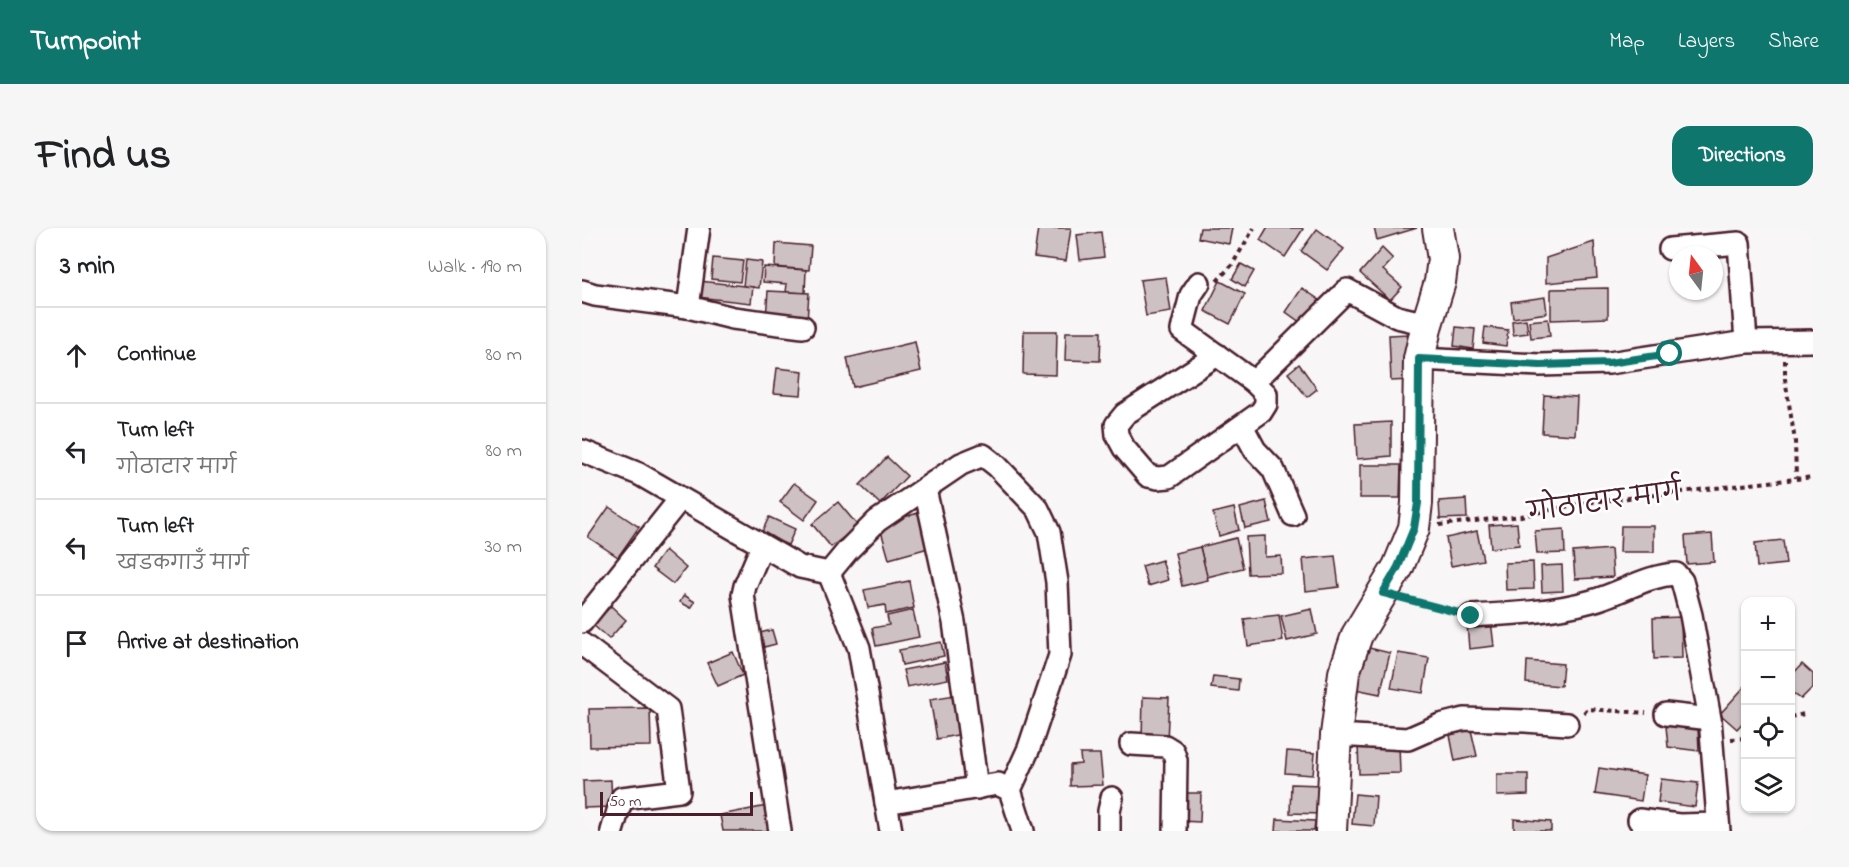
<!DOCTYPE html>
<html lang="en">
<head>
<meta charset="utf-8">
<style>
  :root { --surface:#fff; --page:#f6f6f6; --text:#202124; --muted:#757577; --line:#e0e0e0; --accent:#0f766e }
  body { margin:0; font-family:"Indie Flower","Playpen Sans Deva",sans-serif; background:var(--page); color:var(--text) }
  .controls { position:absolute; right:18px; bottom:18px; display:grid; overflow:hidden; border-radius:12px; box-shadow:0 2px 4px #0004 }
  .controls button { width:54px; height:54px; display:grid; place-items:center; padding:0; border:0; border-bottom:2px solid var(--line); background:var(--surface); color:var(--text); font:30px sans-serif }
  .compass { position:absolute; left:1087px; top:18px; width:54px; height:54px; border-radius:50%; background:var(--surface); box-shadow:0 2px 4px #0004; rotate:345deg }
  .scale { position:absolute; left:18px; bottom:15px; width:153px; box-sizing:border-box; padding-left:6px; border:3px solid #4a1f2b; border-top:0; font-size:16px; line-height:21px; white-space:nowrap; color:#4a1f2b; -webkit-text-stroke:4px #fff; paint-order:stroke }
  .stop { position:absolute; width:18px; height:18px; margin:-14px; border:4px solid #0f766e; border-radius:50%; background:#fff }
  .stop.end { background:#0f766e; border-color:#fff; box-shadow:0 2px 6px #0008 }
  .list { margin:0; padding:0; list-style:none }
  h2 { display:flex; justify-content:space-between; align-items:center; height:78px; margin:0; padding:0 24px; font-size:26px }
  h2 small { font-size:20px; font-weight:400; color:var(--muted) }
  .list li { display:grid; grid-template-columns:39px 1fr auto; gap:18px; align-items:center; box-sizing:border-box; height:96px; padding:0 24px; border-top:2px solid var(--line) }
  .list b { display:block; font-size:22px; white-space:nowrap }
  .list p { margin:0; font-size:20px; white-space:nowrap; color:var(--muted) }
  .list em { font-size:20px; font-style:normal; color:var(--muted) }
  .icon { flex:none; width:33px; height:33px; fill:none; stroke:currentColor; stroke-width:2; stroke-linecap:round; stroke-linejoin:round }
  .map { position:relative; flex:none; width:1231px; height:603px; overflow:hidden; border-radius:18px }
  header { display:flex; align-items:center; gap:36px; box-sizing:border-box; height:84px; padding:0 30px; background:var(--accent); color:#fff }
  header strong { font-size:28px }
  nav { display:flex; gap:33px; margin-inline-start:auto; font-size:21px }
  .intro { display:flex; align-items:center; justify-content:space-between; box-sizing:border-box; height:144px; padding:0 36px }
  h1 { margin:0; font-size:42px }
  .button { padding:15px 27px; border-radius:18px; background:var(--accent); color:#fff; font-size:21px; font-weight:700 }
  main { display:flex; gap:36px; padding:0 36px }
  aside { flex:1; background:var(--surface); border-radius:18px; box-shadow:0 2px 4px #0004 }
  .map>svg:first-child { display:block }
  .building { fill:#cdc1c4; stroke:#4a1f2b; stroke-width:1.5 }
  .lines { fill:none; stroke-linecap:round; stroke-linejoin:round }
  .street-casing { stroke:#4a1f2b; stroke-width:26 }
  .secondary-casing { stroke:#4a1f2b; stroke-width:34 }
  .path { stroke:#4a1f2b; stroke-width:4; stroke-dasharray:4.5 4.5; stroke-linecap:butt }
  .street { stroke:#fff; stroke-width:21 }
  .secondary { stroke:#fff; stroke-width:30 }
  .route { stroke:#0f766e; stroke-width:8 }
  .labels { text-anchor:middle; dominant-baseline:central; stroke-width:5; stroke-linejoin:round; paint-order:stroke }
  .street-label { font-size:26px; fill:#4a1f2b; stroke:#fff }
</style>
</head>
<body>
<header>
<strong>Turnpoint</strong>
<nav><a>Map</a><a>Layers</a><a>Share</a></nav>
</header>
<div class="intro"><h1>Find us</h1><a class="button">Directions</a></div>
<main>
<aside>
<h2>3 min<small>Walk · 190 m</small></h2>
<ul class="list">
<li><svg class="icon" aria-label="ahead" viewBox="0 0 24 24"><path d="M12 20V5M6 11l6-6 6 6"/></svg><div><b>Continue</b></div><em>80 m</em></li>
<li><svg class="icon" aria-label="left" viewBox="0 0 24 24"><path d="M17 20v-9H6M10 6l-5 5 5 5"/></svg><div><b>Turn left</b><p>गोठाटार मार्ग</p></div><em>80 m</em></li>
<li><svg class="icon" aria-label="left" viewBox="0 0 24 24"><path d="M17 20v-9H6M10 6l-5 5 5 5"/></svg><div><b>Turn left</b><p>खडकगाउँ मार्ग</p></div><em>30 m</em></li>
<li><svg class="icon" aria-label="arrive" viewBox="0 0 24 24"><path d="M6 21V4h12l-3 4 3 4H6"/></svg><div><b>Arrive at destination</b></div></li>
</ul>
</aside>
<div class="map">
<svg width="1231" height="603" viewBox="0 0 1231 603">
  <rect width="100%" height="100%" fill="#f8f6f7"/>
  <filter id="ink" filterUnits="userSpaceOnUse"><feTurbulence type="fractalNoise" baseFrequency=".0167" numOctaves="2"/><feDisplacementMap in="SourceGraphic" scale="12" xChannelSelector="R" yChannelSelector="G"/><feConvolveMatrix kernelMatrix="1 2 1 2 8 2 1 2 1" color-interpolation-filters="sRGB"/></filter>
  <g filter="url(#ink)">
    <g class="building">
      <path d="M456 0H489L484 33 452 29Z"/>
      <path d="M618 0H650L647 16 616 10Z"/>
      <path d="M685 0H720L721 1 703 29 678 12Z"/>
      <path d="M792 0H835L795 12Z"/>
      <path d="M735 1 762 21 745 42 719 23Z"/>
      <path d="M519 4 522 29 498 32 495 7Z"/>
      <path d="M1012 14 1015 50 964 55V30Z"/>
      <path d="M194 15 229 18 227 42 193 39Z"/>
      <path d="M800 20 811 31 801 42 820 59 808 72 778 45Z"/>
      <path d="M131 30 161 33 158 54 129 51Z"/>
      <path d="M164 32 180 34 177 60 161 58Z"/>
      <path d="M659 36 672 43 663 59 650 51Z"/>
      <path d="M182 39 224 42 223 65 204 64 205 56 181 54Z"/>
      <path d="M584 49 589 84 564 88 558 52Z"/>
      <path d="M117 53 171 59 169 75 115 69Z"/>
      <path d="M638 53 663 66 648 96 623 83Z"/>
      <path d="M720 60 739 73 722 97 704 84Z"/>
      <path d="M1026 60V90L969 92V61Z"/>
      <path d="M186 63 227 65 225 93 184 90Z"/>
      <path d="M963 69 965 85 931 90 929 74Z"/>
      <path d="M944 91 946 105 931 107 930 93Z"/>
      <path d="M966 91 968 108 949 110 947 93Z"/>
      <path d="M874 99 893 101 891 121 872 118Z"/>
      <path d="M903 99 926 102 924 118 901 115Z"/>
      <path d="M442 103H475L474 147 441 146Z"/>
      <path d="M484 104H519L518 133 483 132Z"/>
      <path d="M827 106 829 152 809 153 807 107Z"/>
      <path d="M333 114 339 143 271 159 265 130Z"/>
      <path d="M717 136 735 161 725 169 706 145Z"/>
      <path d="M195 140 221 143 219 167 192 165Z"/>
      <path d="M962 167 995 169 993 207 960 205Z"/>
      <path d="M809 194V228L775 231 773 196Z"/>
      <path d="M305 229 325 248 298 276 278 257Z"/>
      <path d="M778 237H819L818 270H778Z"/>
      <path d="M212 255 236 272 222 292 198 274Z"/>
      <path d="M884 271 885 290 858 291 857 273Z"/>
      <path d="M684 273 689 294 663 300 658 280Z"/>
      <path d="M256 274 276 298 249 319 230 296Z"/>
      <path d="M27 279 57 299 36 329 6 309Z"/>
      <path d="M652 280 657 302 637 308 631 285Z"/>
      <path d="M340 284 350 319 307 331 297 296Z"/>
      <path d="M187 289 213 301 206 317 179 306Z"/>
      <path d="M935 295 937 317 909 320 907 297Z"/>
      <path d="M1039 298H1072V324H1038Z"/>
      <path d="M982 301 983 325 955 326 953 303Z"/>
      <path d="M895 303 901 332 869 338 864 310Z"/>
      <path d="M1130 306 1132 334 1105 336 1103 308Z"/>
      <path d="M683 308V329L699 328 700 345 666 346 664 309Z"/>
      <path d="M654 310 661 340 625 349 618 319Z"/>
      <path d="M1201 312 1204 336 1175 339 1173 315Z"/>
      <path d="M618 319 626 352 600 358 593 325Z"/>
      <path d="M1029 321 1031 349 993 351 991 324Z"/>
      <path d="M83 322 104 340 91 356 70 340Z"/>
      <path d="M753 328 757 359 724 363 721 331Z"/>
      <path d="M580 332 586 352 566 358 560 338Z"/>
      <path d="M951 334 952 361 924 362 923 335Z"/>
      <path d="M980 337 981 363 960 364 959 338Z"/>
      <path d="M327 353 332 380 304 386 303 377 286 380 282 362Z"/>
      <path d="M102 367 113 374 109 380 98 374Z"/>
      <path d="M29 378 44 392 27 411 11 397Z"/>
      <path d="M730 381 735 406 705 413 699 388Z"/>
      <path d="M331 382 337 409 294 418 290 400 307 397 305 388Z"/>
      <path d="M697 387 701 413 666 418 662 391Z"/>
      <path d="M1099 389 1100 430 1072 431 1071 390Z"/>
      <path d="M909 393 912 418 887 421 885 395Z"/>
      <path d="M190 402 194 416 182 419 178 405Z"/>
      <path d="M359 414 362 428 320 437 317 422Z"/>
      <path d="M783 419 808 425 798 466 773 461Z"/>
      <path d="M151 424 161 447 136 458 125 435Z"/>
      <path d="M816 425 847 430 841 465 809 460Z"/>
      <path d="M945 433 981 436 979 458 944 455Z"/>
      <path d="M363 434 366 451 325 459 321 442Z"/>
      <path d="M1220 436 1231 446V459L1219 471 1208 463V449Z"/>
      <path d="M631 448 657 451 656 463 629 460Z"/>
      <path d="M1164 457V491L1155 501 1138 486Z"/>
      <path d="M373 467 380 506 355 511 348 471Z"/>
      <path d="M561 469 587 470 585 513 560 512Z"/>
      <path d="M68 480 69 518 8 519 7 481Z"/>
      <path d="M1084 498 1116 501 1117 523 1086 519Z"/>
      <path d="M889 502 895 528 873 533 868 507Z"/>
      <path d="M776 516H817L818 545 777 546Z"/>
      <path d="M705 523 733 525 731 547 703 545Z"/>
      <path d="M498 526H518L521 557 488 558V537L499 536Z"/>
      <path d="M1017 540 1063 547 1059 573 1013 566Z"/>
      <path d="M915 546H946V567L915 568Z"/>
      <path d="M1079 551 1116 555 1113 579 1076 574Z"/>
      <path d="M29 552 30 579 2 580 1 553Z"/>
      <path d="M709 556 740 557 739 586 708 585Z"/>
      <path d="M598 565H619L618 594 598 593Z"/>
      <path d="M773 566 794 568 792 598 770 596Z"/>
      <path d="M185 578 190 603H141L138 587Z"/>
      <path d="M695 591 733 593 732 603H694Z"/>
      <path d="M932 591 969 594V603H932Z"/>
    </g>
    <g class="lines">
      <g class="street-casing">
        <g id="street">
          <path d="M1088 21 1157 15 1164 114"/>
          <path d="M617 55 609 67 600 102 672 154"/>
          <path d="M0 63 13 67 106 79 151 90 221 99"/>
          <path d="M106 79 117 0"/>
          <path d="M635 127 543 186 534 197 535 207 542 220 566 248 576 250 587 249 679 184 684 176V166L672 154 765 62 815 89 845 96"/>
          <path d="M837 131 958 137 1027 135 1164 114 1231 113"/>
          <path d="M660 198 673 222 691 241 711 287"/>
          <path d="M0 223 57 246 218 339 247 345 266 322 295 293 379 236 401 227 415 238 456 281 467 304 475 354 478 427 447 520 428 562"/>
          <path d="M343 261 372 394 395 560"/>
          <path d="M180 318 163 358 161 367 198 603"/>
          <path d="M247 345 277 420 309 603"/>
          <path d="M889 388C929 386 971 384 1010 373 1037 366 1066 347 1094 346L1100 353 1109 387 1128 491 1137 603"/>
          <path d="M0 394 98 271"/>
          <path d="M0 416 86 481 97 563 40 570 30 603"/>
          <path d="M1084 486 1128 491"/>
          <path d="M754 507 826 511 858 497 882 491 943 493 985 496"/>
          <path d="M549 516 583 518 591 523 594 532 593 603"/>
          <path d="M304 575 416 556 428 562 441 603"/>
          <path d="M1057 592 1097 597 1136 596"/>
          <path d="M527 603V583L530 570"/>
        </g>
      </g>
      <g class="secondary-casing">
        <path id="secondary" d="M749 603 754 507 762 445 775 407 816 339 832 300 835 275 837 131 845 96 858 54 861 31 856 0"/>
      </g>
      <g class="path">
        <path d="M635 53 650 37 672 0"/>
        <path d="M1203 132V151L1213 213 1214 250"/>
        <path d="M857 297 939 288 1002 275 1231 249"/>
        <path d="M825 371 870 383"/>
        <path d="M1002 485 1005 481 1064 485"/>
        <path d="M1208 489 1222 486"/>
        <path d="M1149 511 1164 510"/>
      </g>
      <use href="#street" class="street"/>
      <use href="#secondary" class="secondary"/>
    </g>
  </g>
  <g class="lines" filter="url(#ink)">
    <path class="route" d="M889 388 801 365 816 339 832 300 836 275 837 131 958 137 1027 135 1088 126"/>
  </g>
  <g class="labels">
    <g class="street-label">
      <text transform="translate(1023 276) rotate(-8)">गोठाटार मार्ग</text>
    </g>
  </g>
</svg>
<div class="controls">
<button>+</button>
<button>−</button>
<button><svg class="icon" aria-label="locate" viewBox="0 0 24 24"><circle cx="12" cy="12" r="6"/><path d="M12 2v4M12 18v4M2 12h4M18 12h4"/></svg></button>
<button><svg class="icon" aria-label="layers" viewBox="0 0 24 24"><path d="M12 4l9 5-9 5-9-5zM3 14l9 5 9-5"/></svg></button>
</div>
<svg class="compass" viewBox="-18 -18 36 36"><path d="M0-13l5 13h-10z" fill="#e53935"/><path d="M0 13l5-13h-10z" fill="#757577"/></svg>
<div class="scale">50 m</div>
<div class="stop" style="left:1088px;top:126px"></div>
<div class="stop end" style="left:889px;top:388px"></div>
</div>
</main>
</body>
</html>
